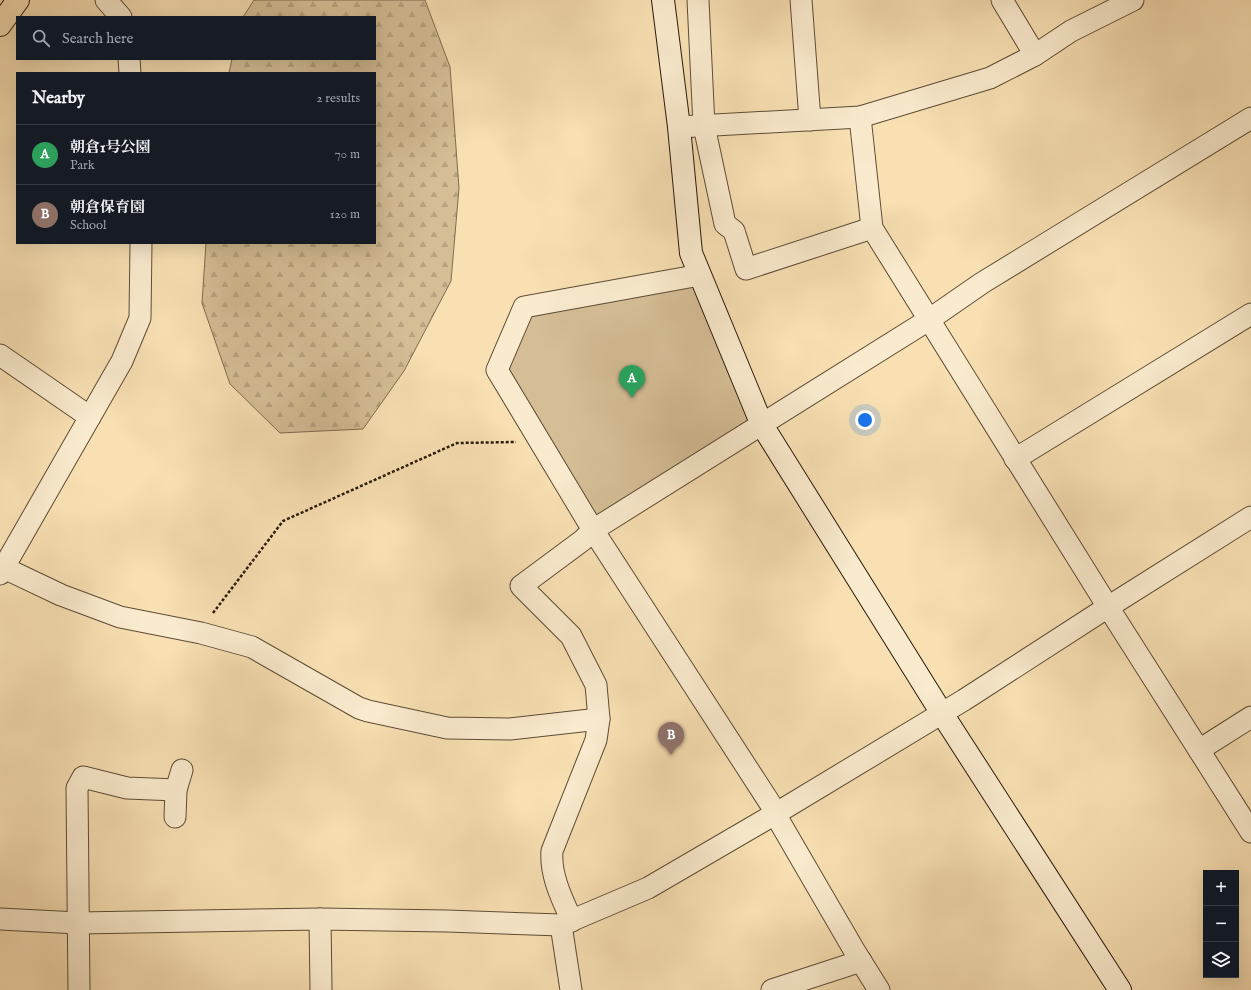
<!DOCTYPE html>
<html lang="en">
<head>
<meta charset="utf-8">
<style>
  :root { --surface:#171b24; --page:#20242c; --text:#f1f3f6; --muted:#9ea1a6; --line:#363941; --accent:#0b8043 }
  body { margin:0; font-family:"IM FELL English","Noto Serif JP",serif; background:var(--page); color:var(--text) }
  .controls { position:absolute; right:12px; bottom:12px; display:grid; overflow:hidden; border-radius:0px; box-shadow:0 4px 16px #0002 }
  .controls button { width:36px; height:36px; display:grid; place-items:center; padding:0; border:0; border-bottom:1px solid var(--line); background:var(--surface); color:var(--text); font:20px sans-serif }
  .you { position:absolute; left:865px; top:420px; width:14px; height:14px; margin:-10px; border:3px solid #fff; border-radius:50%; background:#1a73e8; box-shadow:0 0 0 6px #1a73e833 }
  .badge { display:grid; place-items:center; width:26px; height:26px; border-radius:50%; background:var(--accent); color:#fff; font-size:13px; font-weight:700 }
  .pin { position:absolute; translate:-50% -33px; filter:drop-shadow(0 1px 2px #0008) }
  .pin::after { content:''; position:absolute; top:21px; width:14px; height:12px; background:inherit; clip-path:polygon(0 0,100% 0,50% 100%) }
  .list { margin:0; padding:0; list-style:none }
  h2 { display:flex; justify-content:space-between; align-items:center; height:52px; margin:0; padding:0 16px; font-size:17px }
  h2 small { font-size:13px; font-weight:400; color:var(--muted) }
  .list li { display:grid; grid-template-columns:26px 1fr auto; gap:12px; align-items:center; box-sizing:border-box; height:60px; padding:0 16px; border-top:1px solid var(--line) }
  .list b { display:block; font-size:15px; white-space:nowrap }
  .list p { margin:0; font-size:13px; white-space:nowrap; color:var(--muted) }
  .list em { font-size:13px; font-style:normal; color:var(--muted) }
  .icon { flex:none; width:22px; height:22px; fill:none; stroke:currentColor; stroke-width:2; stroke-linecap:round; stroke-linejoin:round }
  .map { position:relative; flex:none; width:1251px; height:990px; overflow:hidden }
  .search { position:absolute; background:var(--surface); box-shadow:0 4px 16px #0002; left:16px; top:16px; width:360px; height:44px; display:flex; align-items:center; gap:10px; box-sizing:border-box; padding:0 14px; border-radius:0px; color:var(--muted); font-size:15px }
  .panel { position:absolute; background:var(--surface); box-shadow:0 4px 16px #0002; left:16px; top:72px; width:360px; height:172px; border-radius:0px }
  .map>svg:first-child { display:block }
  .forest { fill:url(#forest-firs); stroke:#7f6c50 }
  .park { fill:#d5be96; stroke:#7f6c50 }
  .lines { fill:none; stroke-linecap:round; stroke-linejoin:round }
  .street-casing { stroke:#5d4c35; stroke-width:23 }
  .secondary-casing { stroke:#291a0b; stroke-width:24 }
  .highway-casing { stroke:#291a0b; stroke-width:24 }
  .path { stroke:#291a0b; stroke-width:2.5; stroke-dasharray:3 2; stroke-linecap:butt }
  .street { stroke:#faebce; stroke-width:21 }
  .secondary { stroke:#faebce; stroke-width:22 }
  .highway { stroke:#f8e0b3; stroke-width:22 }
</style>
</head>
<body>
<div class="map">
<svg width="1251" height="990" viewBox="0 0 1251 990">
  <defs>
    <pattern id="forest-firs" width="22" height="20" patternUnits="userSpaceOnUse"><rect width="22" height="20" fill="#d5be96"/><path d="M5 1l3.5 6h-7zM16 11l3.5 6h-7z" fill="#b7a380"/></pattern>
  </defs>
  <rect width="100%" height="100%" fill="#f8e0b3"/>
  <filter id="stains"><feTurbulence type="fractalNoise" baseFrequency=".005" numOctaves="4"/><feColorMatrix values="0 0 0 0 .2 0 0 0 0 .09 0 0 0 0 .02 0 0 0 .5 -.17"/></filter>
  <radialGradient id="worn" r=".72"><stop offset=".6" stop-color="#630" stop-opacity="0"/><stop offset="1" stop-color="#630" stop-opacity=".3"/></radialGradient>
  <path class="forest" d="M254 0H425L450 67 459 188 451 281 404 371 363 429 280 433 230 384 202 303 206 243H375V73H229L232 59H375V17H243Z"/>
  <path class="park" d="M700 275 762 425 593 530 497 370 524 307Z"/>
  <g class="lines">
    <g class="street-casing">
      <g id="street">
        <path d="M106 0 121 17"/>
        <path d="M698 0 704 126 725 224 734 231 746 269 872 228"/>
        <path d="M801 0 810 120"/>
        <path d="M1002 0 1035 55"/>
        <path d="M129 59 130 73"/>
        <path d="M860 117 872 228 1108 607 1251 832"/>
        <path d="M679 127 860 117 990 78 1035 55 1071 31 1133 0"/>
        <path d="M700 275 524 307 497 370 593 530 775 811V814L854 950 879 990"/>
        <path d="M0 355 90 417"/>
        <path d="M1015 459 1251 314"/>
        <path d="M0 566 61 595 120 617 201 633 252 647 359 708 368 711 447 728 510 729 599 719"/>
        <path d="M0 574 122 361 140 318 141 243"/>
        <path d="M1199 750 1251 717"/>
        <path d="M175 817 176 790 182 770"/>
        <path d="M0 919 78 923 320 919 447 921 561 925 648 888 775 814 964 700 1108 607 1251 517"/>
        <path d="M320 919 321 990"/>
        <path d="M572 921C562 899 550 875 552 851L596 740 599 719 596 685 571 636 521 586 583 540 593 530 930 319 982 283 1251 118"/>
        <path d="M561 925 571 990"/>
        <path d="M79 990 77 788 83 777 127 788 176 790"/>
        <path d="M772 990 861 961"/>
      </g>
    </g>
    <g class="secondary-casing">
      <path id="secondary" d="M663 0 679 127 691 253 762 425 941 712 1120 990"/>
    </g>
    <g class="highway-casing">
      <path id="highway" d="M0 25 18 0"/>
    </g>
    <path class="path" d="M213 613 283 521 457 443 516 442"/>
    <use href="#street" class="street"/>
    <use href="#secondary" class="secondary"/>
    <use href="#highway" class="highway"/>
  </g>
  <rect width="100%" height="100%" filter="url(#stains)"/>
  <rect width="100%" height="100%" fill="url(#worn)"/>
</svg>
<div class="controls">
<button>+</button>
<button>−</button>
<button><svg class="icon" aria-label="layers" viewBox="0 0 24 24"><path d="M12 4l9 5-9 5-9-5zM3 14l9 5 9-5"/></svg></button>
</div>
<div class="you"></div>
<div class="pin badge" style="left:632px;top:398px;background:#2e9e5b">A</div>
<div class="pin badge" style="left:671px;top:755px;background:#8d6e63">B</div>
<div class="search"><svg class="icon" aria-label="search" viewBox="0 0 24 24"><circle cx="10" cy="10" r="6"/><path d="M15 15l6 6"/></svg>Search here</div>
<section class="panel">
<h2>Nearby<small>2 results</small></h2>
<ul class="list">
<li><span class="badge" style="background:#2e9e5b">A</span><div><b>朝倉1号公園</b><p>Park</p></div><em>70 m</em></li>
<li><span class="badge" style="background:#8d6e63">B</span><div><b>朝倉保育園</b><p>School</p></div><em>120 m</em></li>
</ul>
</section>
</div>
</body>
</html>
